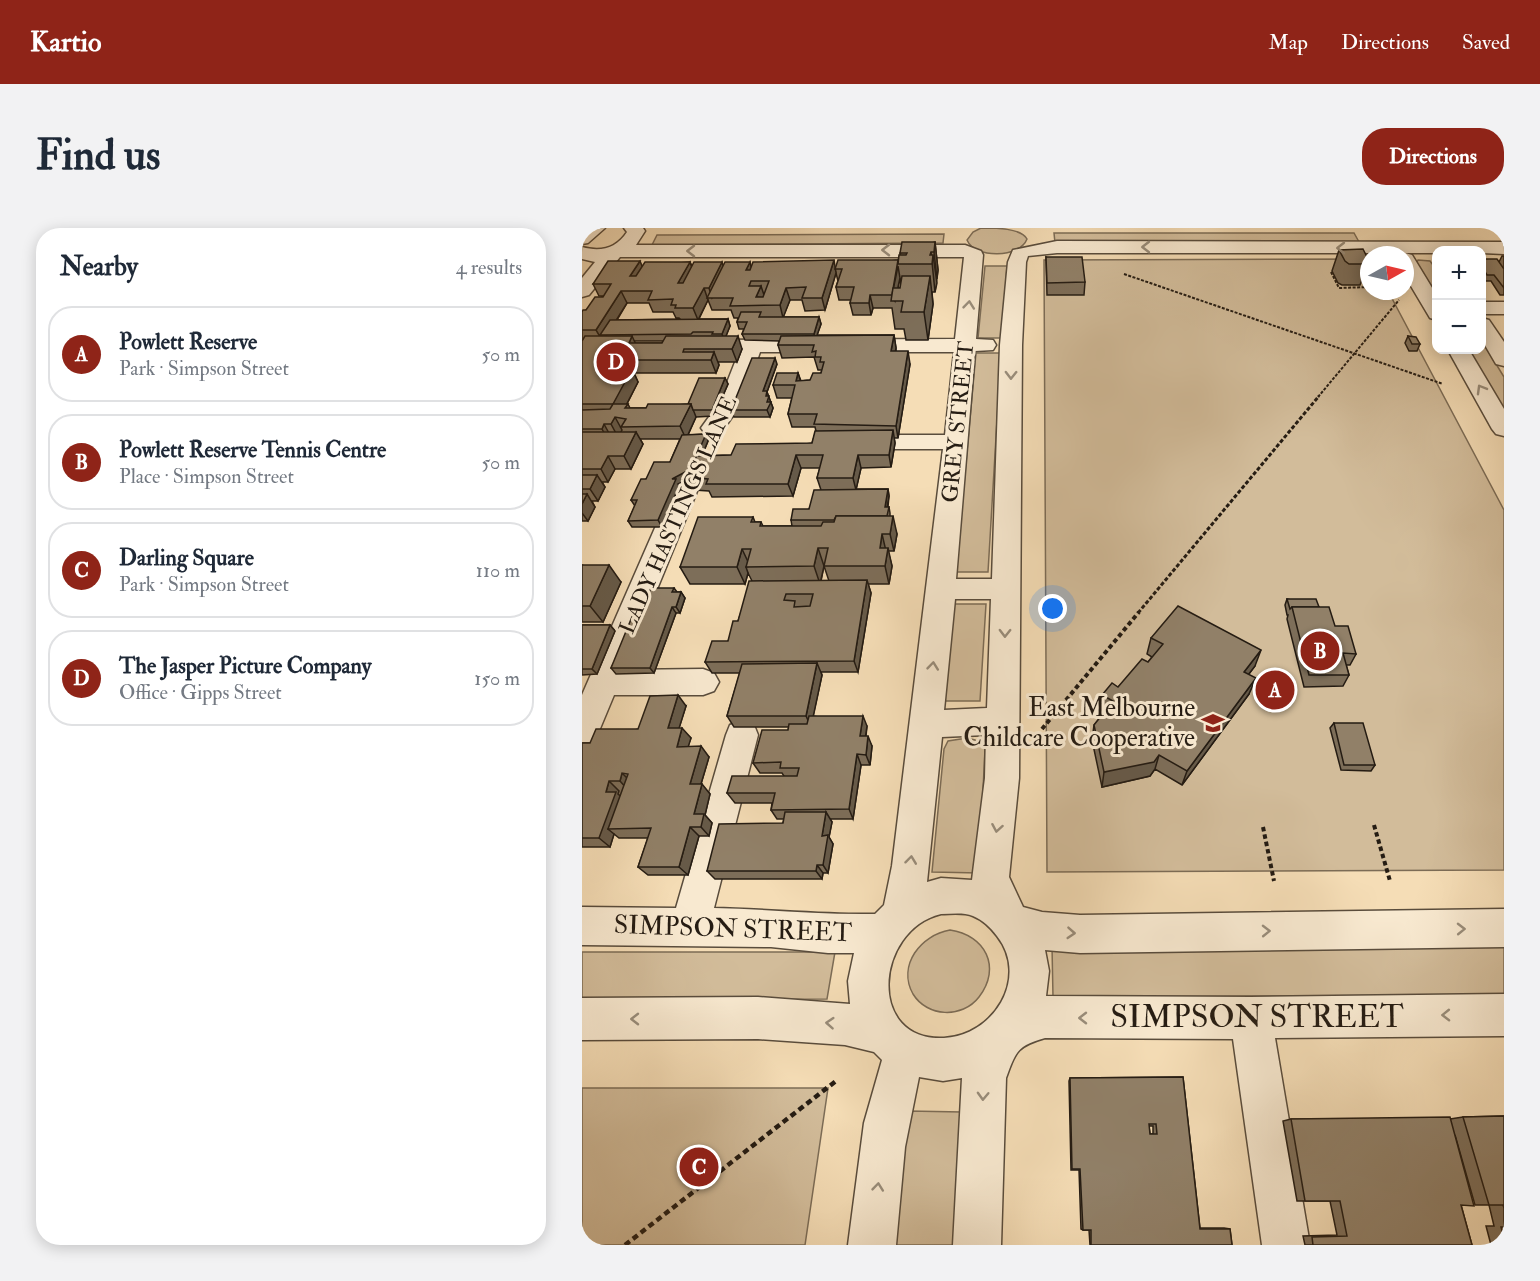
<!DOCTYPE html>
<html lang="en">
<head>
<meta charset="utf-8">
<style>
  :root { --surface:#fff; --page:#f2f2f3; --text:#1f2937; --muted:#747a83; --line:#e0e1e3; --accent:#8f2418 }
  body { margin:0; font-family:"IM FELL Double Pica",serif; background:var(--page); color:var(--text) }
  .controls { position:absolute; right:18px; top:18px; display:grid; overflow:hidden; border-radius:12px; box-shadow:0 3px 15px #0003 }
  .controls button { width:54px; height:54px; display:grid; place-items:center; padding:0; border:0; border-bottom:2px solid var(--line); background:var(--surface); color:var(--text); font:30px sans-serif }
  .compass { position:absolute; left:778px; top:18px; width:54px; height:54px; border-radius:50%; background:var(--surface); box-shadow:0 3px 15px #0003; rotate:82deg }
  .you { position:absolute; left:471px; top:381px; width:21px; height:21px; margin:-15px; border:4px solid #fff; border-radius:50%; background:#1a73e8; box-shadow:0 0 0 9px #1a73e833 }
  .badge { display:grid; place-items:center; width:39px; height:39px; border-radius:50%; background:var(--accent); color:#fff; font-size:20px; font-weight:700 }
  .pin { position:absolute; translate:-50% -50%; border:3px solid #fff; box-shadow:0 2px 6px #0006 }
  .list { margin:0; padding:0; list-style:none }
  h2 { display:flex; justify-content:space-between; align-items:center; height:78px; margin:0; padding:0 24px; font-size:26px }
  h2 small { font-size:20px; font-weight:400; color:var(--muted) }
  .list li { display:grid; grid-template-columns:39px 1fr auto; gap:18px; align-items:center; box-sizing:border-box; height:96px; margin:0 12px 12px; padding:0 12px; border:2px solid var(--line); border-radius:24px }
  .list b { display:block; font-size:22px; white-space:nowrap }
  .list p { margin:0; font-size:20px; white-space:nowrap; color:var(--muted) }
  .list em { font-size:20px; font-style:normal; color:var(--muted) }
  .map { position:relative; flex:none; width:922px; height:1017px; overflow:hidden; border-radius:24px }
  header { display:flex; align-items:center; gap:36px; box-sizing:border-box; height:84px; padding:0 30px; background:var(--accent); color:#fff }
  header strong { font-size:28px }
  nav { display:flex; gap:33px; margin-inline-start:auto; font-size:21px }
  .intro { display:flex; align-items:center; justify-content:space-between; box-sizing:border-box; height:144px; padding:0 36px }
  h1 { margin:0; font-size:42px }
  .button { padding:15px 27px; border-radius:24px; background:var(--accent); color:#fff; font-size:21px; font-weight:700 }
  main { display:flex; gap:36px; padding:0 36px }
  aside { flex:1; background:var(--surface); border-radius:24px; box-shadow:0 3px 15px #0003 }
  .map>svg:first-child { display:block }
  .green { fill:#d2bc9a; stroke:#7c6c56; stroke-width:1.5 }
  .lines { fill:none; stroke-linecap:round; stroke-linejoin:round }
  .minor-casing { stroke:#594c3c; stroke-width:3 }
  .path-far3 { stroke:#251c13; stroke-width:2; stroke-dasharray:3 1.5; stroke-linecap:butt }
  .path-far2 { stroke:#251c13; stroke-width:3; stroke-dasharray:4 2; stroke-linecap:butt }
  .path-far1 { stroke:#251c13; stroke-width:4; stroke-dasharray:4.5 3; stroke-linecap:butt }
  .path { stroke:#251c13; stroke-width:4.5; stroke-dasharray:6 4; stroke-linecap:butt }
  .minor { fill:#f8e9d0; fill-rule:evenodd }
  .wall { fill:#7d6e59; stroke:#251c13; stroke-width:1.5; fill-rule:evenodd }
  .shaded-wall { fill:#665a49; stroke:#251c13; stroke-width:1.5 }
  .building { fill:#918068; stroke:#251c13; stroke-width:1.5; fill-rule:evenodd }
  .oneway { stroke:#998d7b }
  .labels { text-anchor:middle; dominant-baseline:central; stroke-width:6; stroke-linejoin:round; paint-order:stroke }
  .far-street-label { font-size:22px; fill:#251c13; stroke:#f8e9d0 }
  .poi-label { font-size:26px; fill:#251c13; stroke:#f8e9d0; text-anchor:end }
  .street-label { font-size:26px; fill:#251c13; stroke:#f8e9d0 }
  .near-street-label { font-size:32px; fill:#251c13; stroke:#f8e9d0 }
</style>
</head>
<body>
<header>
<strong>Kartio</strong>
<nav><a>Map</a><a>Directions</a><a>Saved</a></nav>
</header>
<div class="intro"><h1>Find us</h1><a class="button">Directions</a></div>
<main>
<aside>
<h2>Nearby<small>4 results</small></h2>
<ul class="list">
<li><span class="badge">A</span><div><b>Powlett Reserve</b><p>Park · Simpson Street</p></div><em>50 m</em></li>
<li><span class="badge">B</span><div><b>Powlett Reserve Tennis Centre</b><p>Place · Simpson Street</p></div><em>50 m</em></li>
<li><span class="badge">C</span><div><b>Darling Square</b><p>Park · Simpson Street</p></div><em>110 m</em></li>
<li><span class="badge">D</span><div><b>The Jasper Picture Company</b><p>Office · Gipps Street</p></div><em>150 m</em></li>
</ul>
</aside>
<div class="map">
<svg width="922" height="1017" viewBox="0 0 922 1017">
  <rect width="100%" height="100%" fill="#f5ddb6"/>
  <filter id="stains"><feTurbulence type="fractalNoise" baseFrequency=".00333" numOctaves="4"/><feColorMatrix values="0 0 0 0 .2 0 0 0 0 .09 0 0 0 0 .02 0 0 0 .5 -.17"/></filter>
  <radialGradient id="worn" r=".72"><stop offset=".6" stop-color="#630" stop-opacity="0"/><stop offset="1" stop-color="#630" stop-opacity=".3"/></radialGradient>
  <g class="green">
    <path d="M399 0C414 0 439 0 445 11 438 30 393 31 385 12L391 4Z"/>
    <path d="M472 5H772L777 14 473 15Z"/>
    <path d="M362 6 361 15 70 17 75 7Z"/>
    <path d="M787 31V63H806L922 282V642L465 644 462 32Z"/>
    <path d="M836 32 848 33 854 41V70L834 36Z"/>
    <path d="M403 38H425L420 110H396Z"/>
    <path d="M900 113 922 149V183L885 122H900Z"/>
    <path d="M394 125H419L406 344H374Z"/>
    <path d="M372 376H404L398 473H362Z"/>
    <path d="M385 510 393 512 403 521 397 645 350 644 362 521 366 513Z"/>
    <path d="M368 702C403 707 420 739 397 769 380 791 345 789 331 766 315 737 339 707 368 702Z"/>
    <path d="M922 716V767L471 769 470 718Z"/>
    <path d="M0 724H253L245 771 0 772Z"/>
    <path d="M0 860H246L223 1017H0Z"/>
    <path d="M326 883 380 884 373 1017H313Z"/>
  </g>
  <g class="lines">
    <g class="minor-casing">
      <g id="minor">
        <path d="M3 0H23L6 15 0 16V2Z"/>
        <path d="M42 0H61L63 3 54 17H383L399 23 401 27 394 111 411 112 414 117 411 122 393 123 374 351H410L418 117 426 34 431 22 475 13 922 14V26L900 25V22H855V25H475L446 28 444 34 440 117 437 550 427 649 441 679 460 684 498 687 922 681V719L498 725 463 722 467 743 464 768 669 769 922 766V808L693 810 728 1017H680L651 811 463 810C435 818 434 823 424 850L419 1017H371L380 850 361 853 337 849 323 919 314 1017H266L282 895 300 832 292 824 263 817 176 811 0 812V770L176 769 268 776 266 753 272 725H246L189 719 0 717V679L94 680 144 507 148 497 160 493 172 497 176 507 132 680C186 681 239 687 293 686L302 677 310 638 361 221H268L259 219 256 214 259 209 268 207H363L372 124H178L160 175 139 205 131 207 123 205 119 200 137 175 157 124 108 123 105 118 108 113 116 112 373 111 382 29H38L7 67 0 69V50L13 34 0 31V19C18 24 34 21 45 4ZM373 371H409L405 480 362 482ZM404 507 403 550 390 652 359 650 345 654 360 509ZM359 686C370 686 381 684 391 688 401 692 409 700 415 708 448 750 411 808 362 810 284 814 293 702 359 686Z"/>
        <path d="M823 25 830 27 855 68V92L848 90 823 48V27H816Z"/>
        <rect x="900" y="74" width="22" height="12"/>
        <path d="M900 90 907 92 922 114V138L914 136 900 112Z"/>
        <path d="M866 122H887L922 181V208L914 206 910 201Z"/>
        <path d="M103 253 112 255 116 261 42 442 121 441 132 445 137 454 132 463 121 467H32L12 515 0 519V467L90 261 94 255Z"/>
      </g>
    </g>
    <g class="path-far3">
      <path d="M749 44 757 60 787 59"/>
      <path d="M542 46 861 156"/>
      <path d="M736 169 817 72"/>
    </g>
    <path class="path-far2" d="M556 385 737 168"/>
    <g class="path-far1">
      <path d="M460 501 557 384"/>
      <path d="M792 597 808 653"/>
      <path d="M681 599 692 653"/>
    </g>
    <path class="path" d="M43 1017 254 853"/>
    <use href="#minor" class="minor"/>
  </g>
  <g class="wall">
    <path d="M353 14 356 42 353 64H350L351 76 346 112H324L322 101H313L310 80H291L289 87H271L268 75 269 72H257L254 59 256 53 254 45 243 82 223 83 220 72H208L201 89H237L239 96 235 107H312L314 120V123L328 136 316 210H312L313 215 309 239 279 240 274 261H306L307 268 306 279H307L308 285V288L315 306 312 323H306L310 338 307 356H286L289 365 276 444H239L240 447 231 488 285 498 284 508 290 518 288 537H279L271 591H248L250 594 247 609 251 616 246 645H241L240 651H133L125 643 201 595 202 591H195L189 582 190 575H153L145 565 202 548 200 545H178L171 535 206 502 207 499H152L145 488 158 445H130L123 434 146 413 156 393 170 353 166 345 163 356H108L98 339 171 289 173 294H179L181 298H210L209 292 227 281 239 262 235 250 238 240H219L211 268 130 269 127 263 112 262 106 251 96 256 97 258 80 299H50L46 293 53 278 49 272 64 251 88 234 98 211H58L61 216 49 241H33L26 254H20L23 259 16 273H10L13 279 6 293H0V84L4 82 21 68H17L11 56 60 38 108 34 110 38H141L253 40 316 32 318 27V25ZM318 50 319 56 318 60H316ZM126 72 130 82H149L152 90H156L155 94 157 101H162L160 106 163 112 197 113 196 117 200 130 232 129 236 142H240L239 145 228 152 219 153 216 145 191 157 195 170H210L206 186 210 199H233L234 203 230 215 149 227 120 228 126 213 124 206 106 207 114 189 132 188 146 156 143 150 106 176 64 180H48L46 176H45L56 154 52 145H134L137 137 136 134H155L160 121 144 108 148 98 146 91H117ZM45 75H67L71 84H91L94 90H97L98 91 35 92ZM52 113H81L80 115H53ZM242 338 247 353H239Z"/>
    <path d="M757 22 787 33 778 57H760L756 55 750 43Z"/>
    <path d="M920 28H922V67H918L909 53H902L900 50V31L917 34Z"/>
    <path d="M464 29 503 54 502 67H465Z"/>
    <path d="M826 108 838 116 835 123H827L823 115Z"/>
    <path d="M195 136 185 164 191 180 188 189H152L149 182Z"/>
    <path d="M0 337 39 354 21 394H0Z"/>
    <path d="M92 360 95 364H99L103 370 98 385H94L72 445 34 446 29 440 61 379Z"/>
    <path d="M705 371 737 379 774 426 768 437H764L767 447 761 458 722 459 705 391 706 387H705L703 377Z"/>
    <path d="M0 397H28L33 403 15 446 0 447Z"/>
    <path d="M569 410 673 438 667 446V466L600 557 573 541 568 548 520 559 510 512 512 497 522 485 518 483 520 467 536 459 566 434 570 429 565 426Z"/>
    <path d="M104 478 97 500 109 510 106 518 127 529 119 556 128 566 123 587 130 595 127 608H117L106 647H66L56 639 66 610H37L32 606 28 619H0V515H8L56 501Z"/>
    <path d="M752 495 793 537 789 543 759 542 748 500Z"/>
    <path d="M601 849 618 1000H642L648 1001 650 1017H508L507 1002H501L499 1001 497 942H489L487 853 488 850ZM567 898H571V906H568Z"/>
    <path d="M922 888V1017H909L904 998H912L907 977H893L873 907 879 977 890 1017H723L721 1008 755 1007 748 973H715L701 893 709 891H868L881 889Z"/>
  </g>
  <g class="shaded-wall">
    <path d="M353 14 356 42 355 51 352 24Z"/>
    <path d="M349 24 350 35 351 27 355 55 353 64Z"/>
    <path d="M252 32 254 45 243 82 240 70Z"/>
    <path d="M58 33 63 45 53 61 48 48Z"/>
    <path d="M108 34 112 46 101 67 96 55Z"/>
    <path d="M140 34 144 46 130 70 127 60Z"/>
    <path d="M168 34 171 46 164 42Z"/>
    <path d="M316 38 318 50 313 73 310 67Z"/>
    <path d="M348 48 351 76 346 112 342 84Z"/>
    <path d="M179 58 183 70 174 69Z"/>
    <path d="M122 60 126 72 116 92 111 80Z"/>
    <path d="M204 60 208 72 201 90 198 77Z"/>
    <path d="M39 63 45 75 25 107H18L21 113V114L14 102Z"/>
    <path d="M288 67 291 80 289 87 287 75Z"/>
    <path d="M237 89 239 96 233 113 232 106Z"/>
    <path d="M146 91 148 98 142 113 140 106Z"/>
    <path d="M312 107 314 120 311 136 309 123Z"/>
    <path d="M50 108 56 121 47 115Z"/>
    <path d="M156 108 160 121 155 134 150 121Z"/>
    <path d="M326 123 328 136 316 210 314 198Z"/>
    <path d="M132 124 137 137 134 145 129 132Z"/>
    <path d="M193 130 195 136 185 164 191 180 188 189 185 182 184 168 181 163Z"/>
    <path d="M45 136 49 143 50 141 56 154 38 189 31 176 42 141Z"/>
    <path d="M216 145 220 158 214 153Z"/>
    <path d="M143 150 146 156 132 188 130 182Z"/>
    <path d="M109 176 114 189 104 211 98 198Z"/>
    <path d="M33 189 40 202 36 209 29 196Z"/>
    <path d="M22 196 29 209 27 214 20 201Z"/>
    <path d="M311 202 313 215 309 239 307 227Z"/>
    <path d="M54 204 61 216 49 241 42 228Z"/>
    <path d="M124 206 126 213 112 247 105 249 106 251 96 256 97 258 80 299 76 292 90 251Z"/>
    <path d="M214 227 219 240 211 268 206 256Z"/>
    <path d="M276 227 279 240 274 262 271 250Z"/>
    <path d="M26 228 33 241 26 254 19 241Z"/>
    <path d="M15 247 23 259 16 273 8 261Z"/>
    <path d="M306 261 307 268 304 285 303 279Z"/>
    <path d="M5 266 13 279 6 293 0 285V276Z"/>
    <path d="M311 288 315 306 312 323 308 306Z"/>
    <path d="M300 306 304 323 298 320Z"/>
    <path d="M236 320 242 338 238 356 232 338Z"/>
    <path d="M306 320 310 338 307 356 303 338Z"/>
    <path d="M160 321 168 338 164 339 166 345 163 356 155 339Z"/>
    <path d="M27 337 39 354 21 394 8 378Z"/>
    <path d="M285 352 289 365 276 444 272 433Z"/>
    <path d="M99 364 103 370 98 385 94 379Z"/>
    <path d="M90 379 94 385 72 445 68 440Z"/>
    <path d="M28 397 33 403 15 446 10 441Z"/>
    <path d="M679 422 673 438 656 460 662 444Z"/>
    <path d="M235 435 240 447 229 499 224 488Z"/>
    <path d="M674 450 667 466 600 557 605 543Z"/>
    <path d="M96 467 104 478 94 510 86 500Z"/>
    <path d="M281 488 285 498 282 518 278 508Z"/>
    <path d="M100 500 109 510 103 529 95 519Z"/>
    <path d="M286 508 290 518 288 537 284 527Z"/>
    <path d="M119 518 127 529 116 566 108 556Z"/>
    <path d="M275 526 279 537 271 591 267 581Z"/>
    <path d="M577 527 573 541 568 548 520 559 522 544Z"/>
    <path d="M40 545 50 555 47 563 38 553Z"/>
    <path d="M27 553 37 563 36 566 44 573 26 601 32 606 28 619 17 610 24 564Z"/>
    <path d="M120 556 128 566 123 587 130 595 127 608 119 599 112 586Z"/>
    <path d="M244 584 250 594 247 609 251 616 246 645 241 637 240 608Z"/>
    <path d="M108 599 117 608 106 647 97 639Z"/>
    <path d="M235 637 241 645 240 651 234 643Z"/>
  </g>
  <g class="building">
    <path d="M320 14H353L352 24H349L348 27H351L350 36H316L317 27H324L325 25H318Z"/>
    <path d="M781 21 787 33H784L785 36H767L763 33 757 22Z"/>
    <path d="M464 29H500L503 54 465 55Z"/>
    <path d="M900 31H915L922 41V60L912 47H905L900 39Z"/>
    <path d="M252 32 240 70H220L224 59 204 60 198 77 148 78 151 70H125L143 34H168L164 42H168L171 34ZM169 53H187L181 69H174L179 58H167Z"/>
    <path d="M256 32H316L310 67H288L287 75H268L272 59H254L260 41H253Z"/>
    <path d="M26 33H58L48 48H54L63 34H108L96 55H101L112 34H140L127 60H122L111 80H93L94 77H89L91 71 66 72 70 63H39L14 102H0V84L1 82H4L13 69H21L29 56H11Z"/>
    <path d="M320 48H348L342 84H319L321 73H309L311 60H318Z"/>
    <path d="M159 84H179L177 89H237L232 106H160L165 94H155Z"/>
    <path d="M146 91 140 106H130L131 104H111L109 106 18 107 28 92Z"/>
    <path d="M312 107 309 123H326L314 198 232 196 235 186H206L213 157H191L195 145H216L214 153 228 152 231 145H239L242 134H238L239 129H233L234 123 230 124 232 117H196L199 108Z"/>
    <path d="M3 108H50L47 115H80L84 108H156L150 121H102L101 124H132L129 132H27L25 136H45L42 141H50L31 176H0V113Z"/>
    <path d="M826 108 834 109 838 116H830Z"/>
    <path d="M170 130H193L181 163H185L184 168H187L185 174H189L185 182H149Z"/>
    <path d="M117 150H143L130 182H111L109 176H106Z"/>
    <path d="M31 176H46L43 180H64L66 176H109L98 198 39 199 44 191 33 189 29 196H22L20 201H0V182L28 181Z"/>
    <path d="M311 202 307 227H276L271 250H235L241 227H214L206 256H124L126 251 105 249 114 228 149 227 154 216 230 215 233 203Z"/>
    <path d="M0 204H54L42 228H26L19 241H0Z"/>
    <path d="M124 206 109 241 90 251H94L76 292 46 293 55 272H49L59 251H64L72 234H88L100 207Z"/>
    <path d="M0 247H15L8 261H0Z"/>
    <path d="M306 261 303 279H307L305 288H254L252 292H209L211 281H227L232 262Z"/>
    <path d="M0 266H5L0 276Z"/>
    <path d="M254 288H311L308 306H300L298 320H306L303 338H242L246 320H236L232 338 164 339 169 321H160L155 339H98L116 289H171L169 294H179L178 298H239L241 294H252Z"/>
    <path d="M0 337H27L8 378H0Z"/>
    <path d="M285 352 272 433 123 434 130 413H146L151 393H156L167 353ZM204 366H231L228 378 212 379 213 373 202 372Z"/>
    <path d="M69 360H92L90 364H99L94 379H90L68 440H29L54 379H61Z"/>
    <path d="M705 371H734L737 379H710L708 381Z"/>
    <path d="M596 378 679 422 662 444 674 450 605 543 577 527 572 534 522 544 512 497 531 473 520 467 530 455 536 459 560 431 566 434 581 416 569 410Z"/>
    <path d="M710 379H747L753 398H766L774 426 761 425 767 447H727Z"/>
    <path d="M0 397H28L10 441H0Z"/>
    <path d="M235 435 224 488H145L160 436Z"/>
    <path d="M96 467 86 500H100L95 519 119 518 108 556H120L112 586H122L119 599H108L97 639H56L69 600 26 601 46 546 40 545 38 553H27L24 564H34L17 610H0V515H8L14 501H56L68 468Z"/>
    <path d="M227 488H281L278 508H286L284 527 275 526 267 581 189 582 193 565H145L150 548H215L217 540H198L199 534 171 535 180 502H206L207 496H225Z"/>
    <path d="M752 495H781L793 537H762Z"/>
    <path d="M203 584H244L240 608 246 607 241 637H235L234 643H125L137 596 201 595Z"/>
    <path d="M601 849 618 1001H648L650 1017H509V1002H501L498 941H490L488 850ZM567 896H574L575 906H568Z"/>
    <path d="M922 888V980L921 977H907L881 889Z"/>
    <path d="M868 889 892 978 879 977 890 1017H731L730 1009 765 1008 758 973H723L709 891Z"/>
    <path d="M919 999H922V1010Z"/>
  </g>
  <defs><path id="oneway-chevron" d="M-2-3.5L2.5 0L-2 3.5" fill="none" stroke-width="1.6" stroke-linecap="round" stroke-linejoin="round" transform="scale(1.5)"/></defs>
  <g class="oneway">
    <use href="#oneway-chevron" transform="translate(564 19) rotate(-180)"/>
    <use href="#oneway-chevron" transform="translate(759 20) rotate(-180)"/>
    <use href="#oneway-chevron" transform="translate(304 22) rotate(180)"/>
    <use href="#oneway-chevron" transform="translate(109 23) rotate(180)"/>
    <use href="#oneway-chevron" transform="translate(387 77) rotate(-84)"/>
    <use href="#oneway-chevron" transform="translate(429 147) rotate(91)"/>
    <use href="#oneway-chevron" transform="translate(899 161) rotate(-120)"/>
    <use href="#oneway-chevron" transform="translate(423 405) rotate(91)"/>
    <use href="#oneway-chevron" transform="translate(351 438) rotate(-84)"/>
    <use href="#oneway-chevron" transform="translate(415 600) rotate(100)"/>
    <use href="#oneway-chevron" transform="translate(329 632) rotate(-83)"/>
    <use href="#oneway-chevron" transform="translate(879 701) rotate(-1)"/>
    <use href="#oneway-chevron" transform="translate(684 703) rotate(-1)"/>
    <use href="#oneway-chevron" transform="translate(489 705) rotate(4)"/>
    <use href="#oneway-chevron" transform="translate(864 787) rotate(179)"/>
    <use href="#oneway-chevron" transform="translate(501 790) rotate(-180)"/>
    <use href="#oneway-chevron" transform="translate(53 791) rotate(180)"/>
    <use href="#oneway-chevron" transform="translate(248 795) rotate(-176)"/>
    <use href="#oneway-chevron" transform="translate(401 868) rotate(92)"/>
    <use href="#oneway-chevron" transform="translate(296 959) rotate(-84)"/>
  </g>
  <defs>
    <g id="school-bare" transform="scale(1.8)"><path d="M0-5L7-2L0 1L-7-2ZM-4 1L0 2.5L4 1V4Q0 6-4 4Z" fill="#8f2418" stroke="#f8e9d0" stroke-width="2.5" paint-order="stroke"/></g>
  </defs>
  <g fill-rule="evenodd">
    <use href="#school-bare" x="631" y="495"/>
  </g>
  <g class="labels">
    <g class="far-street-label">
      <text transform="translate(376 194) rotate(-84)">GREY STREET</text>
      <text transform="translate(96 287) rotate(-66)">LADY HASTINGS LANE</text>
    </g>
    <g class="poi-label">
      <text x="613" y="480">East Melbourne<tspan x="613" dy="30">Childcare Cooperative</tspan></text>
    </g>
    <g class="street-label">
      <text transform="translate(151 701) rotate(2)">SIMPSON STREET</text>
    </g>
    <g class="near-street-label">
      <text x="675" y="789">SIMPSON STREET</text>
    </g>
  </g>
  <rect width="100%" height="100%" filter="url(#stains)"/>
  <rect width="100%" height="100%" fill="url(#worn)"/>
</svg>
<div class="controls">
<button>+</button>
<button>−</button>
</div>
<svg class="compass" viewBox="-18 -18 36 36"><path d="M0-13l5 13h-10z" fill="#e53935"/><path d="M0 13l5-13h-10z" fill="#747a83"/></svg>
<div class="you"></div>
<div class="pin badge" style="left:693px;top:462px">A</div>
<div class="pin badge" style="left:738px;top:423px">B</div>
<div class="pin badge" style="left:117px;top:939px">C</div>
<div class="pin badge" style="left:34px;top:134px">D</div>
</div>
</main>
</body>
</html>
